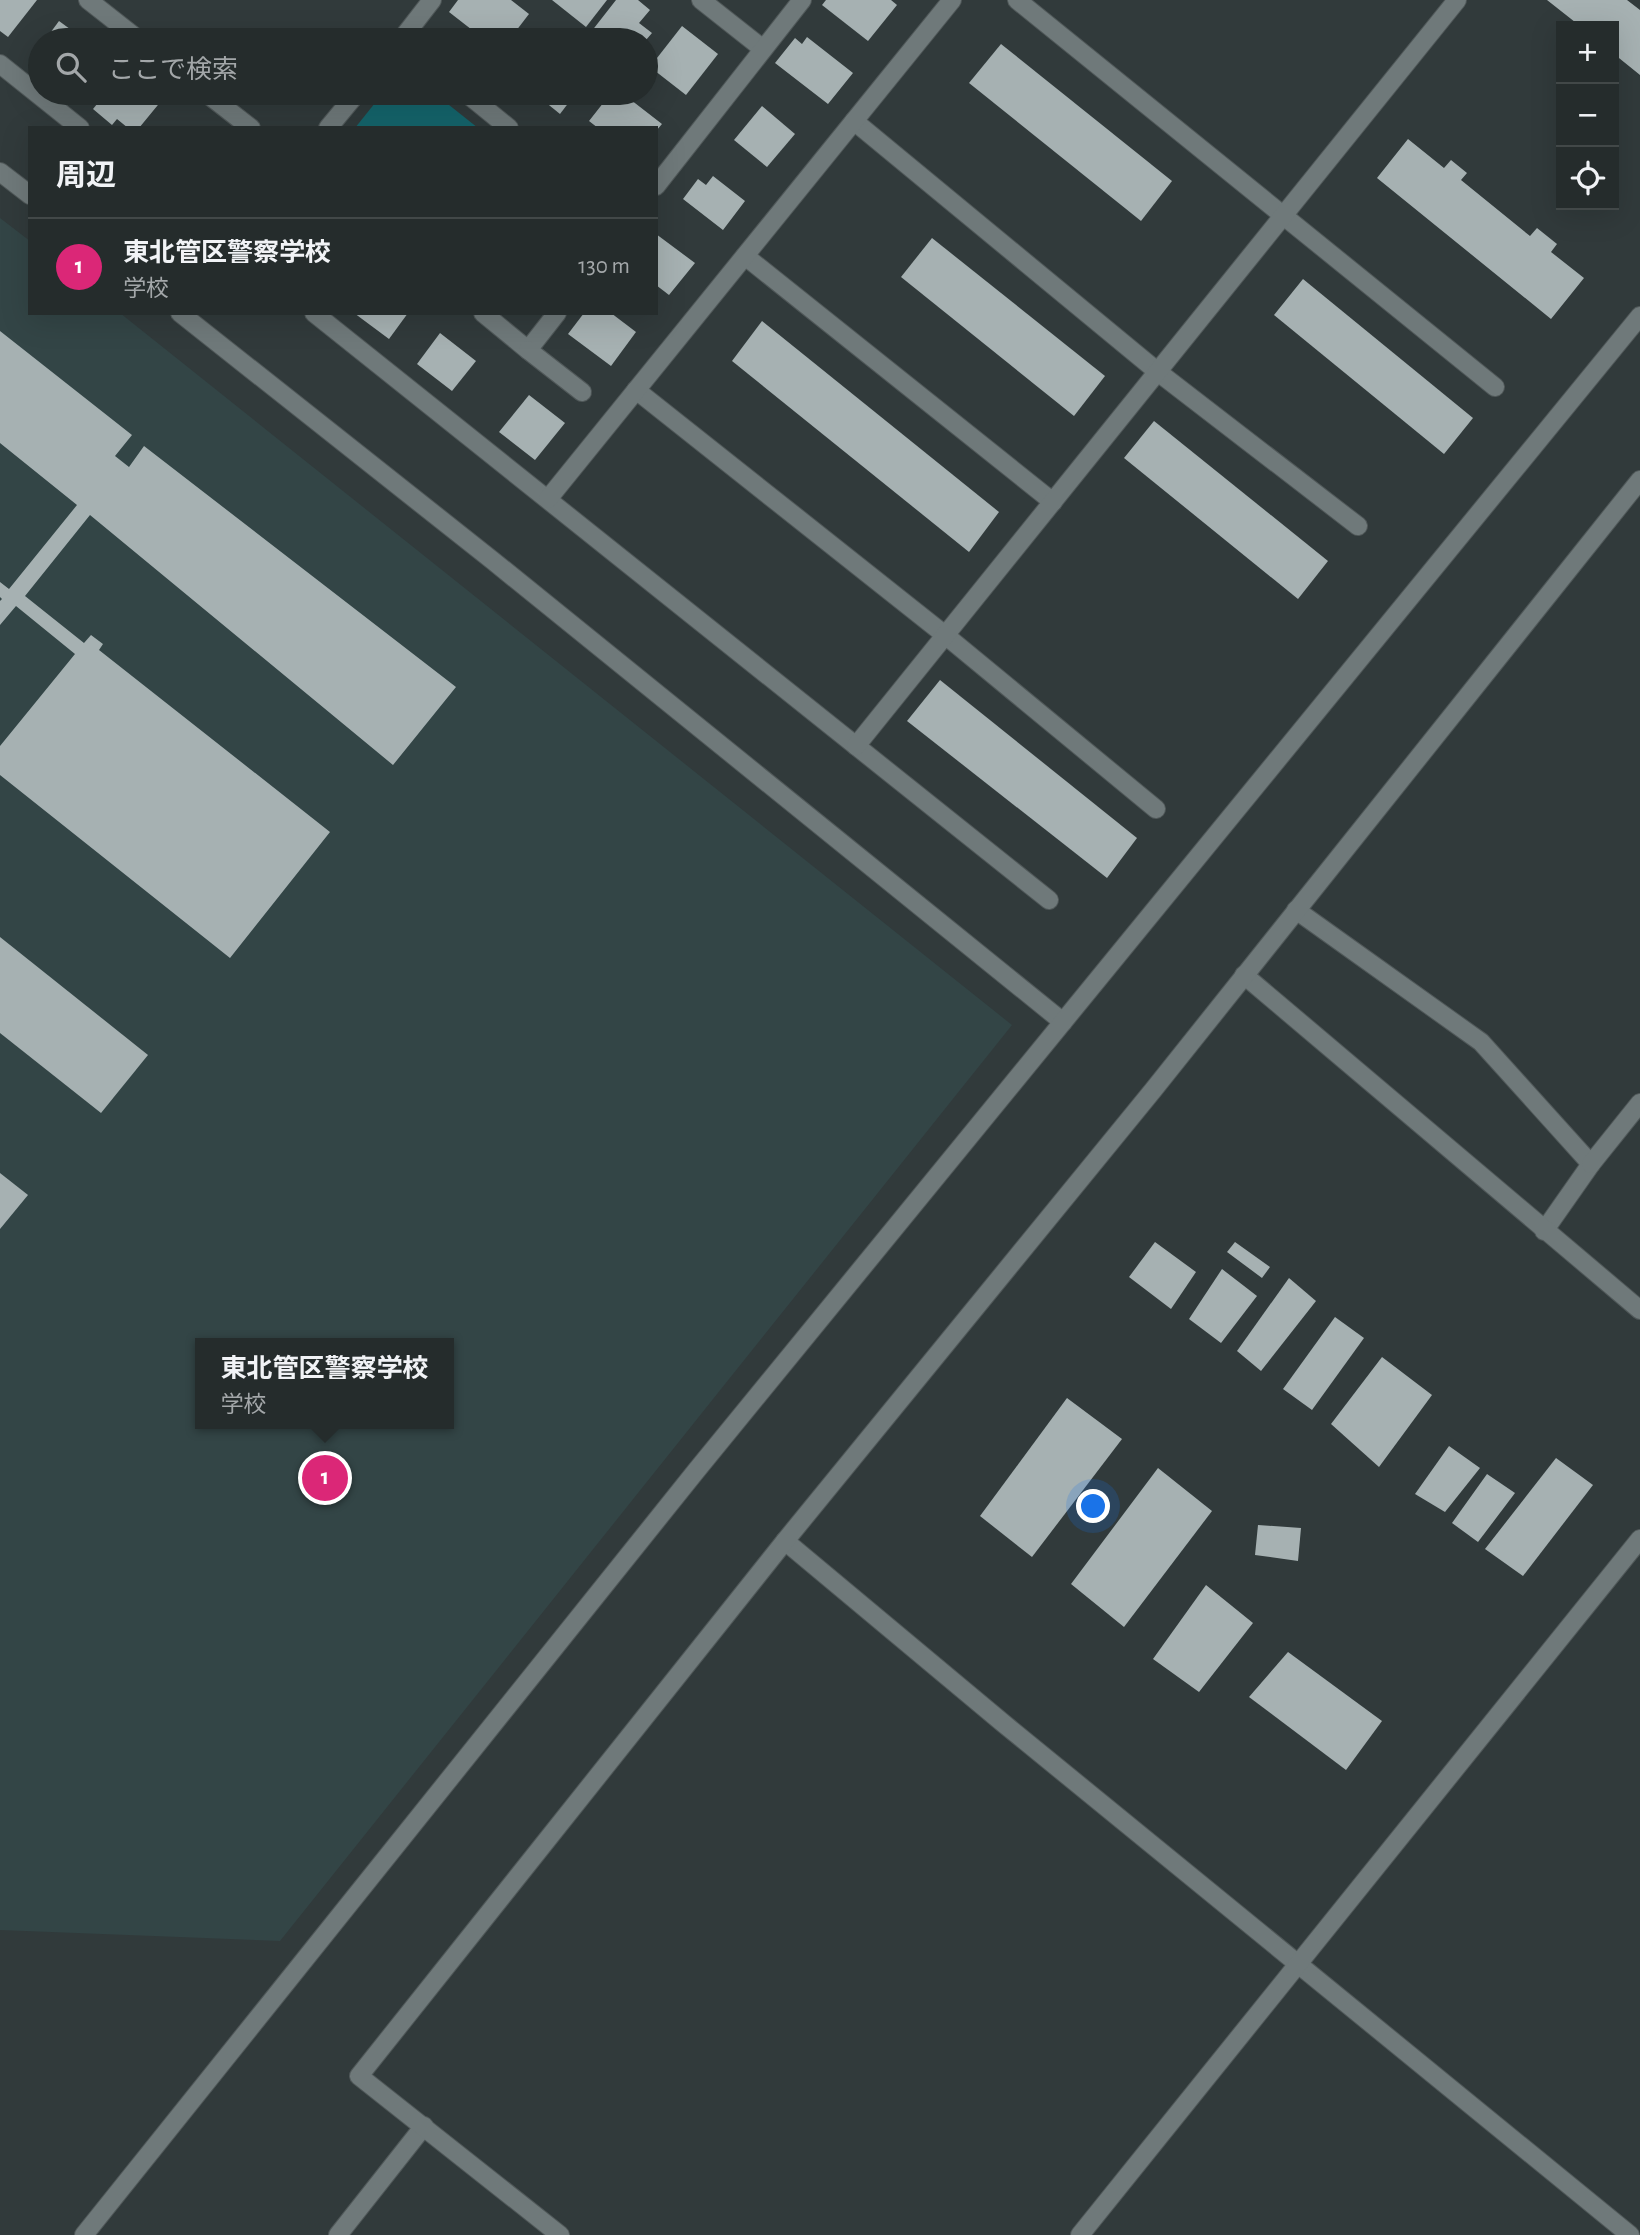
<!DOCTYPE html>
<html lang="ja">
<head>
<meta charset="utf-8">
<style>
  :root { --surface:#252c2c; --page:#313838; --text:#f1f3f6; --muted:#a3a7a9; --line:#424848; --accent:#db2777 }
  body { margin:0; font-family:"Alegreya Sans","Noto Sans JP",sans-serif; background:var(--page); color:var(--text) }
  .controls { position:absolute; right:21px; top:21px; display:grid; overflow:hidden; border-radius:0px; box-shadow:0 7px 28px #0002 }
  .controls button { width:63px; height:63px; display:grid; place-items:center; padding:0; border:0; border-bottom:2px solid var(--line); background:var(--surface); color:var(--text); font:35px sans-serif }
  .you { position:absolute; left:1094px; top:1507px; width:24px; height:24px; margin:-18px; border:5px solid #fff; border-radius:50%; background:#1a73e8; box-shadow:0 0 0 10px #1a73e833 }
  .badge { display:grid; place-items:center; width:46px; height:46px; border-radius:50%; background:var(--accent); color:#fff; font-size:23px; font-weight:700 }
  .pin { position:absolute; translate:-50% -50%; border:4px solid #fff; box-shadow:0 2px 7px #0006 }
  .popup { position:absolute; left:195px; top:1338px; width:259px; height:91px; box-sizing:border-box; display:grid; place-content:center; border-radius:0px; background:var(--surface); filter:drop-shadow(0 2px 5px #0005); font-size:23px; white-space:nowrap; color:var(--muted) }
  .popup b { font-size:26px; color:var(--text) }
  .popup::after { content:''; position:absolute; left:50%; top:100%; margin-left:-14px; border:14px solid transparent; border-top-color:var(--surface) }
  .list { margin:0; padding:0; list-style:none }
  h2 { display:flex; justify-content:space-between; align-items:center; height:91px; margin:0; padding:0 28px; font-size:30px }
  h2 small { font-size:23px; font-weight:400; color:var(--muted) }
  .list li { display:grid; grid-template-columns:46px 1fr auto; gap:21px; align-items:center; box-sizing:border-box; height:98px; padding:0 28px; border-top:2px solid var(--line) }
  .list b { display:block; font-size:26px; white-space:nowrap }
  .list p { margin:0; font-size:23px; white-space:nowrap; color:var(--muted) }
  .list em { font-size:23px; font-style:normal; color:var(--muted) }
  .icon { flex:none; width:38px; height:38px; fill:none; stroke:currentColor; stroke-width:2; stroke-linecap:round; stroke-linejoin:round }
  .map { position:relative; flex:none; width:1640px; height:2235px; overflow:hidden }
  .search { position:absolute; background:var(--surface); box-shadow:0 7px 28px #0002; left:28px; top:28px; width:630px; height:77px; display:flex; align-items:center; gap:18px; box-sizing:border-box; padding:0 24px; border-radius:38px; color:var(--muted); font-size:26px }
  .panel { position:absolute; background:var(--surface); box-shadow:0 7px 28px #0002; left:28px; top:126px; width:630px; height:189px; border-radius:0px }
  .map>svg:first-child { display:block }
  .built { fill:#334546; fill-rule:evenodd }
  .green { fill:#15656c }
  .building { fill:#a6b1b2 }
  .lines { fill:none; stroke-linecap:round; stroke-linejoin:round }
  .service-casing { stroke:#505859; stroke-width:20 }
  .minor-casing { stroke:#505859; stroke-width:20 }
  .tertiary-casing { stroke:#505859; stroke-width:20 }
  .service { stroke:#6f797a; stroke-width:18 }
  .minor { stroke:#6f797a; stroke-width:18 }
  .tertiary { stroke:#6f797a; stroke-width:18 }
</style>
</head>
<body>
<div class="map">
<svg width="1640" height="2235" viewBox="0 0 1640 2235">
  <rect width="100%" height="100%" fill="#313a3b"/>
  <path class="built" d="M0 218 30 241V313H120L1012 1025 280 1941 0 1930ZM201 1343H449V1424H201Z"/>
  <path class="green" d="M383 93H434L478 128H355Z"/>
  <g class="building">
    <path d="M0 0H37L8 37 0 31Z"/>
    <path d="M458 0H511L529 14 509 40H485L449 12Z"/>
    <path d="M552 0H607L586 27Z"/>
    <path d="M616 0H638L650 10 639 23 652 33 646 40H602L591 32Z"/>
    <path d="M826 0H891L897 5 868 41 822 5Z"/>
    <path d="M1547 0H1627L1640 10V75L1614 54V26H1580Z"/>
    <path d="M59 21 85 40H45Z"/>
    <path d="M682 26 718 54 686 95 650 67Z"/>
    <path d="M807 37 853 73 828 104 775 63 795 38 802 44Z"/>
    <path d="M1001 44 1172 181 1141 221 969 83Z"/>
    <path d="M40 47V68L30 60Z"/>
    <path d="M106 93H153L162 100 139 128H128L117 119 112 125 93 109Z"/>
    <path d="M534 93H576L560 114Z"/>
    <path d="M611 93H622L662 124 656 131V128H598L589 121Z"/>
    <path d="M762 106 795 134 767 167 734 140Z"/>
    <path d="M1408 139 1444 168 1451 160 1467 173 1461 180 1530 236 1537 228 1557 244 1551 252 1584 278 1551 319 1377 178Z"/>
    <path d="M713 176 745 201 723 230 683 199 698 179 706 185Z"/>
    <path d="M656 234 695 263 669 295 656 285Z"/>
    <path d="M932 238 1105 376 1074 416 901 277Z"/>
    <path d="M1303 279 1473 418 1444 454 1274 315Z"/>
    <path d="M354 313H408L389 339Z"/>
    <path d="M584 313H611L636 332 611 366 568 334Z"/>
    <path d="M762 321 999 512 969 552 732 361Z"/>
    <path d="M0 331 132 435 115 456 129 467 144 446 456 687 393 765 90 515 25 596 84 643 91 635 103 644 99 650 330 832 230 958 0 775V746L75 654 16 606 0 625V601L2 599 0 597V582L9 589 77 505 0 443Z"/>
    <path d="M440 333 476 361 452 391 417 364Z"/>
    <path d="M529 395 565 423 535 460 499 432Z"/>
    <path d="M1154 421 1328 561 1298 599 1124 458Z"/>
    <path d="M940 680 1137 838 1107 878 907 721Z"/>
    <path d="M0 937 148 1055 101 1113 0 1033Z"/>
    <path d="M0 1173 28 1195 0 1229Z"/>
    <path d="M1155 1242 1196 1272 1171 1309 1129 1277Z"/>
    <path d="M1235 1242 1270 1267 1262 1278 1227 1252Z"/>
    <path d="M1222 1269 1257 1296 1221 1343 1189 1319Z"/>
    <path d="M1289 1278 1316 1301 1261 1371 1237 1351Z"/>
    <path d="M1335 1317 1364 1338 1312 1410 1283 1389Z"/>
    <path d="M1382 1357 1432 1395 1379 1467 1331 1424Z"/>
    <path d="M1067 1398 1122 1439 1032 1557 980 1516Z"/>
    <path d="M1449 1446 1480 1468 1445 1512 1415 1494Z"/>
    <path d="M1556 1458 1593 1485 1523 1576 1485 1549Z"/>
    <path d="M1158 1468 1212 1511 1124 1627 1071 1584Z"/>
    <path d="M1487 1474 1515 1493 1478 1542 1452 1523Z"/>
    <path d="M1258 1525 1301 1528 1298 1561 1255 1555Z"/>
    <path d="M1206 1585 1253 1623 1199 1692 1153 1659Z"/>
    <path d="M1288 1652 1382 1721 1346 1770 1249 1697Z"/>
  </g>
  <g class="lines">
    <g class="service-casing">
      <g id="service">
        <path d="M1017 0 1495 387"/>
        <path d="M0 64 80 128"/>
        <path d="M854 121 1158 372 1358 526"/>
        <path d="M0 172 30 195"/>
        <path d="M745 256 1053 502"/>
        <path d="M180 313 492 560 1063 1022"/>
        <path d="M314 313 1049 900"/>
        <path d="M636 390 945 635 1156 809"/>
        <path d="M548 499 952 0"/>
        <path d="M856 746 1457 0"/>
        <path d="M1296 910 1481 1042 1591 1164 1544 1231"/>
        <path d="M1244 975 1640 1310"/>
        <path d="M1591 1164 1640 1103"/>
        <path d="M785 1541 1003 1723 1630 2235"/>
        <path d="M338 2235 424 2126"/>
        <path d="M560 2235 359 2076 785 1541 1154 1089 1640 480"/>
        <path d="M1080 2235 1640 1539"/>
      </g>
    </g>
    <g class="minor-casing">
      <g id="minor">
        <path d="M88 0 139 40"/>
        <path d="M701 0 763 49"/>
        <path d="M401 40 432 0"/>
        <path d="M206 93 251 128"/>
        <path d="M466 93 509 128"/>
        <path d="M328 128 357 93"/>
        <path d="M656 186 802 0"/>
        <path d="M483 313 528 350 557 313"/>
        <path d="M528 350 582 392"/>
      </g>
    </g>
    <g class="tertiary-casing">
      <path id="tertiary" d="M84 2235 696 1471 1640 316"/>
    </g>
    <use href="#service" class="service"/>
    <use href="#minor" class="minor"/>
    <use href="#tertiary" class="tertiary"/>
  </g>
</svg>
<div class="controls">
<button>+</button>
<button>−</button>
<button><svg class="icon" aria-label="locate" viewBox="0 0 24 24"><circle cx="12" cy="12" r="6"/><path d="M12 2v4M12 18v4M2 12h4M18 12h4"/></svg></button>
</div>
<div class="you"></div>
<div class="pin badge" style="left:325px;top:1478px">1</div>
<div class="popup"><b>東北管区警察学校</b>学校</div>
<div class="search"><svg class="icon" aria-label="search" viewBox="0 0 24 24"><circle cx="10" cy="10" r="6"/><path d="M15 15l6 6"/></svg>ここで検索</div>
<section class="panel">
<h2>周辺<small></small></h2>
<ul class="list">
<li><span class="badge">1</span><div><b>東北管区警察学校</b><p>学校</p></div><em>130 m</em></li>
</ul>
</section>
</div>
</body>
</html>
